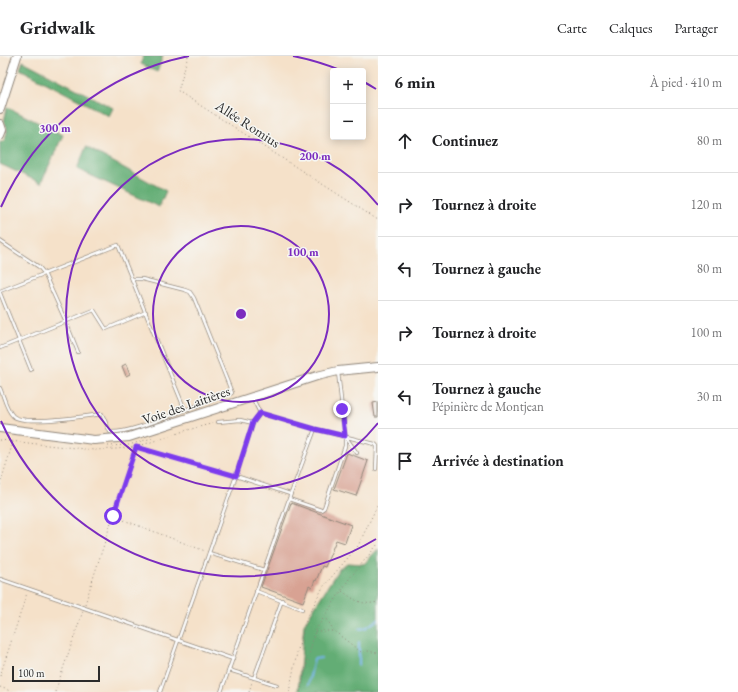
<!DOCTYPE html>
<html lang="fr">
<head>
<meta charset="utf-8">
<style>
  :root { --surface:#fff; --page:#f6f6f6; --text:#202124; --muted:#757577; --line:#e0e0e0 }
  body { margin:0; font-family:"EB Garamond",serif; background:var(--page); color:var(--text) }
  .controls { position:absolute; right:12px; top:12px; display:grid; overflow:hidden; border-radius:4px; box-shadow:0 2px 10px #0003 }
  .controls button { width:36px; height:36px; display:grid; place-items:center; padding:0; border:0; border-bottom:1px solid var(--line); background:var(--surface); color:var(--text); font:20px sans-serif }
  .scale { position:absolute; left:12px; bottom:10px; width:88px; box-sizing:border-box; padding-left:4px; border:2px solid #2b2b2b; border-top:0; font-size:11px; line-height:14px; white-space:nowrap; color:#2b2b2b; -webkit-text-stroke:3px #f6f6f2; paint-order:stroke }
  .stop { position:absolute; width:12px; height:12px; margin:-9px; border:3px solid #7c3aed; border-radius:50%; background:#fff }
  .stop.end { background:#7c3aed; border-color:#fff; box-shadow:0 1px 4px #0008 }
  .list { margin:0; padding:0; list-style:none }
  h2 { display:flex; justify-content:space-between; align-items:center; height:52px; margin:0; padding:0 16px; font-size:17px }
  h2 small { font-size:13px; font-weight:400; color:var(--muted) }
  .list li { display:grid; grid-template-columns:26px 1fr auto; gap:12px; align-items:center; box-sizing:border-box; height:64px; padding:0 16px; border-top:1px solid var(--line) }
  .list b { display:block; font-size:15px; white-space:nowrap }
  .list p { margin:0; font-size:13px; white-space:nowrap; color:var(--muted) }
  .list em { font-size:13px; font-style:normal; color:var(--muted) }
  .icon { flex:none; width:22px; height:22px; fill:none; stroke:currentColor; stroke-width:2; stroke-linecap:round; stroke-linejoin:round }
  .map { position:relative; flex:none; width:378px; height:636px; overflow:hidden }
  header { display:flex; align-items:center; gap:24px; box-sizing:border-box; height:56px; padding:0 20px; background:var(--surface); border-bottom:1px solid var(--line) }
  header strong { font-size:19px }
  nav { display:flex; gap:22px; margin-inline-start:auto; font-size:14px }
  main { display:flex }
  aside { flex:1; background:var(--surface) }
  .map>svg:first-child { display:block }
  .forest { fill:#63ad75; stroke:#476c50 }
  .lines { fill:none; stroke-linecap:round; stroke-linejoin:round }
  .stream { stroke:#77b4e9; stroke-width:2 }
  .building { fill:#d8a293 }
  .lane-casing { stroke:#90867a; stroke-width:4 }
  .secondary-casing { stroke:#90867a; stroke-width:10 }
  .path { stroke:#90867a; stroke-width:1; stroke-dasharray:1 3; stroke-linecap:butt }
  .lane { stroke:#fff; stroke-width:2.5 }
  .secondary { stroke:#fff; stroke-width:8 }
  .route { stroke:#7c3aed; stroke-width:5 }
  .ring { fill:none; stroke:#7b2cbf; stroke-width:2 }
  .labels { text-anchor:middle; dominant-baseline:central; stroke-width:3; stroke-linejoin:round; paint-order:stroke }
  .street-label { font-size:14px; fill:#2b2b2b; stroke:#f6f6f2 }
  .centre { fill:#7b2cbf; stroke:#f6f6f2; stroke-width:2 }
  .ring-label { font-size:12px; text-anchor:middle; font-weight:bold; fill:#7b2cbf; stroke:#f6f6f2; stroke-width:3; stroke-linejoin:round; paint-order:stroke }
</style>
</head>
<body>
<header>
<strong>Gridwalk</strong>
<nav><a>Carte</a><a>Calques</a><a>Partager</a></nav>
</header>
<main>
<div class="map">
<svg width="378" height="636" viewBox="0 0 378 636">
  <rect width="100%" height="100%" fill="#f6f6f2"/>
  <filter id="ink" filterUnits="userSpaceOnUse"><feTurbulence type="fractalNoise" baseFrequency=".025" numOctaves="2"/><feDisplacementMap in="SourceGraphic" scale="8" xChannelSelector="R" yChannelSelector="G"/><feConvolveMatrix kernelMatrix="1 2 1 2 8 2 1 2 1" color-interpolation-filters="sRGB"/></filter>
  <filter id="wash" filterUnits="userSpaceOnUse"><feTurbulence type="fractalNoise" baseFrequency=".012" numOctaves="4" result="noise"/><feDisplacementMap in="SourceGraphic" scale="16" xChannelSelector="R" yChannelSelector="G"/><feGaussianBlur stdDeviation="0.9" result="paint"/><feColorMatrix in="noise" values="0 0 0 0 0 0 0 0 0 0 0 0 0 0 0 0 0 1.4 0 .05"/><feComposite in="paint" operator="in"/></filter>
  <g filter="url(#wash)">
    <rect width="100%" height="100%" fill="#f5e1c9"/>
    <g class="forest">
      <path d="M143 0H163L157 16 141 8Z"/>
      <path d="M23 5 113 52 109 60 20 13Z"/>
      <path d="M7 51 63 79 41 127 0 108V86L4 85C7 77 9 73 4 66Z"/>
      <path d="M86 91 166 135 159 151 77 113Z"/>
      <path d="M378 493V636H298L304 568 338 514 347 507 364 508Z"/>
    </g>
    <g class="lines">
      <g class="stream">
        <path d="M359 573 365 572 378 564"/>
        <path d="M359 586V609"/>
        <path d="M308 629 314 603 321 602"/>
      </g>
    </g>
    <g id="blocks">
      <g class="building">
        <path d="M126 308 130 318 126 320 122 310Z"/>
        <path d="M378 346V361H375L373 347Z"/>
        <path d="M347 397 368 405 356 440 334 433Z"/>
        <path d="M291 447 351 469 345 487 336 484 325 511 322 510 316 525 315 524 312 532 309 530 303 546 261 531Z"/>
      </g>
    </g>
  </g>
  <g filter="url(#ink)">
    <use href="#blocks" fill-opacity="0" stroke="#90867a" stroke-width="1"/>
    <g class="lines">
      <g class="lane-casing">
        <g id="lane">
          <path d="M0 185 39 211 44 217 66 266 78 296"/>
          <path d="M132 223H142L185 234 190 236 194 242 232 337 185 354"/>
          <path d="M0 235 118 189 185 354C166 361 130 377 110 376L102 358C86 360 24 370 13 360 6 353 4 341 0 332"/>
          <path d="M0 237 31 314"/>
          <path d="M0 292 94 254 106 273 146 256"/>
          <path d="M218 366 240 364 253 367"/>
          <path d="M315 373 375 388 377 390 376 413"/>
          <path d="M345 380 357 397"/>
          <path d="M236 420 290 438"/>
          <path d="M289 443 321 454 324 452 345 390V380L338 316"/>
          <path d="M209 497 264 514"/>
          <path d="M0 523 233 603"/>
          <path d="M256 535 302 553"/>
          <path d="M229 614 277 629"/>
          <path d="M254 622 282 544"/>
          <path d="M160 636 236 420 253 367 260 357"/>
          <path d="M221 636 289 443 315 373 260 357 253 343"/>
        </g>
      </g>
      <g class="secondary-casing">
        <g id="secondary">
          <path d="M0 53 17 0"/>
          <path d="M0 68 2 74 0 79"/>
          <path d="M0 372 94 384 129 381 317 320 338 315 378 311"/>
        </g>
      </g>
      <g class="path">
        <path d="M188 0 178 35 378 164"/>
        <path d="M0 384 94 394 116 393 136 391 184 375 214 367"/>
        <path d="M132 388 152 382"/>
        <path d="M108 390 129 389"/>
        <path d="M0 429 13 386"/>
        <path d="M113 460 136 391 233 419"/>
        <path d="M342 535C355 544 361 550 378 546"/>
        <path d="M85 548 113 460 205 495"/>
        <path d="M325 560 334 575"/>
        <path d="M315 575H334L361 596 368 595 378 597"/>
        <path d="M0 620 27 537"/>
        <path d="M0 631 13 636"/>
        <path d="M55 636 83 555"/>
        <path d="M249 636 252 626"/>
        <path d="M289 636 297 597 307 562 323 531 358 490 378 448"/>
        <path d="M300 636 315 575 349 523 378 488"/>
      </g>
      <use href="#lane" class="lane"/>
      <use href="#secondary" class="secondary"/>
    </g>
  </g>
  <g class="lines" filter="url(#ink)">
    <path class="route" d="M113 460 136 391 236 420 253 366 260 357 315 373 345 380 342 353"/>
  </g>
  <g class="ring">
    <circle cx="241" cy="258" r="88"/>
    <path d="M378 367A175 175 0 1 1 378 149"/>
    <path d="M376 483A263 263 0 0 1 1 365M1 151A263 263 0 0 1 189 0M293 0A263 263 0 0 1 340 14M364 26A263 263 0 0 1 376 33"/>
  </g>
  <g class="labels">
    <g class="street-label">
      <text transform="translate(248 68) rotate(33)">Allée Romius</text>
      <text transform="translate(186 349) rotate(-19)">Voie des Laitières</text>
    </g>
  </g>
  <circle cx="241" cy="258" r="6" class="centre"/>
  <g class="ring-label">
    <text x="55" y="76">300 m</text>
    <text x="315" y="104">200 m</text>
    <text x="303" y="200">100 m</text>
  </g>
</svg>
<div class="controls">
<button>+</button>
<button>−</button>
</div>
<div class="scale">100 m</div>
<div class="stop" style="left:113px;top:460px"></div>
<div class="stop end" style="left:342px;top:353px"></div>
</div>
<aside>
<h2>6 min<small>À pied · 410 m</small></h2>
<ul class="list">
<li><svg class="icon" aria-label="ahead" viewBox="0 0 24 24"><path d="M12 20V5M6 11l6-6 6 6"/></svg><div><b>Continuez</b></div><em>80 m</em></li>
<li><svg class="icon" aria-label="right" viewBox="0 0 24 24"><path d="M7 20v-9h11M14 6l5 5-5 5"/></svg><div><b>Tournez à droite</b></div><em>120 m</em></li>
<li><svg class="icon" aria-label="left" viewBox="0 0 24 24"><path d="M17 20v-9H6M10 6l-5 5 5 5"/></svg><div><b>Tournez à gauche</b></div><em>80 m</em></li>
<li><svg class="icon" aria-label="right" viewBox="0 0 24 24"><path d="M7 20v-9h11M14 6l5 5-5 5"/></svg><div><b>Tournez à droite</b></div><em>100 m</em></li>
<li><svg class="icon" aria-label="left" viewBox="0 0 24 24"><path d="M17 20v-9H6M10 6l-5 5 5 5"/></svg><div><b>Tournez à gauche</b><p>Pépinière de Montjean</p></div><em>30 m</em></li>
<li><svg class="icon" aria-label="arrive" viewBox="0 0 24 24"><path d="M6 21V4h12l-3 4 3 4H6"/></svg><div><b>Arrivée à destination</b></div></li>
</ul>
</aside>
</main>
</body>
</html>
